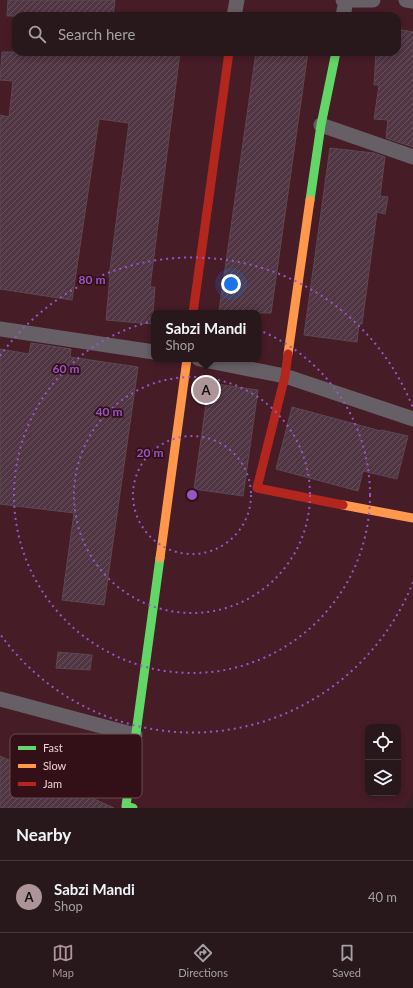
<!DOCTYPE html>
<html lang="en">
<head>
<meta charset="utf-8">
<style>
  :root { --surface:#28181c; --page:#302125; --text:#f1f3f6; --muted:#a5a0a3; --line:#44373b; --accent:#ad9498 }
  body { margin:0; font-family:Lato,sans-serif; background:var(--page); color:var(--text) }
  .controls { position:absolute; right:12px; bottom:12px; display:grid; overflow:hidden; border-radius:8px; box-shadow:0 2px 6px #0003 }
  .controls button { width:36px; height:36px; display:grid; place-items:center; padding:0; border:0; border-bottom:1px solid var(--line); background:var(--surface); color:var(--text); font:20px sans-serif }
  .you { position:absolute; left:231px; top:284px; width:14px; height:14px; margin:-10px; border:3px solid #fff; border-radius:50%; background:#1a73e8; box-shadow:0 0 0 6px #1a73e833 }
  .badge { display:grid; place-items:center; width:26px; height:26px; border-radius:50%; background:var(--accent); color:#111; font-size:13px; font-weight:700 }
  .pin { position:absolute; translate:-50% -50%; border:2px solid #fff; box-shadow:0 1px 4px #0006 }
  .popup { position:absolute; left:151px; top:310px; width:110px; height:52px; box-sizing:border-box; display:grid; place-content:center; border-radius:8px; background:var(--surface); filter:drop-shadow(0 1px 3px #0005); font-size:13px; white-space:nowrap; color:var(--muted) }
  .popup b { font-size:15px; color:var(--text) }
  .popup::after { content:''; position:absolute; left:50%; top:100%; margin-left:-8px; border:8px solid transparent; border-top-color:var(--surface) }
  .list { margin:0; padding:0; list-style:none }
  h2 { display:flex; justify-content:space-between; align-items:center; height:52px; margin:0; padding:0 16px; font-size:17px }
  h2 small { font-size:13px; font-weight:400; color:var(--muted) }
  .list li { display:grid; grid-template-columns:26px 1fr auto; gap:12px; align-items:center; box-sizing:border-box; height:72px; padding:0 16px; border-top:1px solid var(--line) }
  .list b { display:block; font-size:15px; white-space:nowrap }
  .list p { margin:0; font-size:13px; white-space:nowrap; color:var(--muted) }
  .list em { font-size:13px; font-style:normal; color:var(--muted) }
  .icon { flex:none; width:22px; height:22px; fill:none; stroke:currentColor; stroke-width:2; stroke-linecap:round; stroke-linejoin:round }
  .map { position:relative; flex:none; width:413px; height:808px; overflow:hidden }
  .search { position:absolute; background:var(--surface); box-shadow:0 2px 6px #0003; left:12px; right:12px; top:12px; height:44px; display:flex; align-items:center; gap:10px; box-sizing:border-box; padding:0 14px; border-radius:12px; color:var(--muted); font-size:15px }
  .sheet { height:124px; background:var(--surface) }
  nav { display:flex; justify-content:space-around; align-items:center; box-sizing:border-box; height:56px; border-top:1px solid var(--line); background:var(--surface); font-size:11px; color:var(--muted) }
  nav a { display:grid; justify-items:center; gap:2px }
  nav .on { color:var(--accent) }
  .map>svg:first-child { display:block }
  .built { fill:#461c27; fill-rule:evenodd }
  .building { fill:url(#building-hatch); stroke:#5b4950 }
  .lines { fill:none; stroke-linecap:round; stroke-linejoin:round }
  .street { stroke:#666066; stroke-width:15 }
  .fast { stroke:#63d668; stroke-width:9 }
  .slow { stroke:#ff974d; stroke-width:9 }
  .jam { stroke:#b3261e; stroke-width:9 }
  .ring { fill:none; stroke:#9856c5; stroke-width:2; stroke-dasharray:2 4 }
  .key { fill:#330f18; stroke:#6b4a51; stroke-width:1 }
  .key-label { font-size:11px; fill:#edd2d6 }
  .centre { fill:#9856c5; stroke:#330f18; stroke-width:2 }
  .ring-label { font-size:12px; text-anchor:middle; font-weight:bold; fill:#9856c5; stroke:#330f18; stroke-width:3.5; stroke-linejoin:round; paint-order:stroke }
</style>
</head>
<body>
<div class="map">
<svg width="413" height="808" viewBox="0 0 413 808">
  <defs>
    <pattern id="building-hatch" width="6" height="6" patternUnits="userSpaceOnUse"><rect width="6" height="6" fill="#503542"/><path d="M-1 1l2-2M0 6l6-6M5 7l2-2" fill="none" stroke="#6a515d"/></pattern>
  </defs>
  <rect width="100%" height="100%" fill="#362026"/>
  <path class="built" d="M0 0H413V792L405 808H0ZM16 16H397V52H16ZM154 313H258V359H154ZM368 727H398V793H368Z"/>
  <g class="building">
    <path d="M8 0H115L113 16H7Z"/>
    <path d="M397 29 413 32V147L386 138 388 120 374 119 379 85H374L376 52H397Z"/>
    <path d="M2 52H180L150 287H155L152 324 106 320 110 277H109L129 123 99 119 72 300 0 289V115L9 117 13 81 0 80Z"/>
    <path d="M256 52H308L271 313H236L219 311Z"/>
    <path d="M330 148 374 153 385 157 380 196 388 197 385 214 377 212 362 324H359L357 342 304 335Z"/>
    <path d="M31 343 71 349 70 357 138 367 104 605 62 600 74 513 0 504V349L29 354Z"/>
    <path d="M209 383 258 390 243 496 194 489Z"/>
    <path d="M292 407 381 431V430L408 436 397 479 363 471 358 491 276 469Z"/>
    <path d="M58 652 92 655 90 670 56 668Z"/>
    <path d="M0 756 114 808H0Z"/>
  </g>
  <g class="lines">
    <g class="street">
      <path d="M343 0H373"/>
      <path d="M406 0 413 1"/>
      <path d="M234 16 237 0"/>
      <path d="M343 16 346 1"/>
      <path d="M321 125 413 157"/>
      <path d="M0 329 154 352"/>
      <path d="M199 359 285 376 413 419"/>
      <path d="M0 699 135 735"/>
    </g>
    <g class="fast">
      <path d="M310 200 321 125 336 52"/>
      <path d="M133 808 126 806 160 558"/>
    </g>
    <g class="slow">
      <path d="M288 354 310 200"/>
      <path d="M343 505 413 518"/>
      <path d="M160 558 187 359"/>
    </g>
    <g class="jam">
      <path d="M193 313 229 52"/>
      <path d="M288 354 285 376 257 488 343 505"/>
    </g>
  </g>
  <g class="ring">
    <circle cx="192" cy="495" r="59"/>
    <circle cx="192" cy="495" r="118"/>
    <circle cx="192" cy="495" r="178"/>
    <path d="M413 582A237 237 0 0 1 0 634M0 356A237 237 0 0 1 413 408"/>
  </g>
  <rect x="10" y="734" width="132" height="64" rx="6" class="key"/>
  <rect x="18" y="746" width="18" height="4" fill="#63d668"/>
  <rect x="18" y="764" width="18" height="4" fill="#ff974d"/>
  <rect x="18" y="782" width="18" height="4" fill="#b3261e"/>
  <g class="key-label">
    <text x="43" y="752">Fast</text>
    <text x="43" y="770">Slow</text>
    <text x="43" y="788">Jam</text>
  </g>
  <circle cx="192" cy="495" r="6" class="centre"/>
  <g class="ring-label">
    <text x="92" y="284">80 m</text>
    <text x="66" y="373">60 m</text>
    <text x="109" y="416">40 m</text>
    <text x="150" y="457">20 m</text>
  </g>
</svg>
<div class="controls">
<button><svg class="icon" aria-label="locate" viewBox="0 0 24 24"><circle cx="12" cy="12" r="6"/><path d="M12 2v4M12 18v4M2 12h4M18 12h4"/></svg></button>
<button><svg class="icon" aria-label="layers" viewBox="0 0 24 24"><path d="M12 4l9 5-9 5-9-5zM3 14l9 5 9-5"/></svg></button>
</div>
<div class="you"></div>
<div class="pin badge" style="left:206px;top:390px">A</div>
<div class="popup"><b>Sabzi Mandi</b>Shop</div>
<div class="search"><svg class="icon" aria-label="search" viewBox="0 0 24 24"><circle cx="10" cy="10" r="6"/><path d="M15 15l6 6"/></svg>Search here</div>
</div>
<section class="sheet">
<h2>Nearby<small></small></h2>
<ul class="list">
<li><span class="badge">A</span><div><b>Sabzi Mandi</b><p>Shop</p></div><em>40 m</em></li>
</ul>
</section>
<nav>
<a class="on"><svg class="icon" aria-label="map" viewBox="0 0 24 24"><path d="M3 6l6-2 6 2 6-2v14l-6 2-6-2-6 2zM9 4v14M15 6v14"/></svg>Map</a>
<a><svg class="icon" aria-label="directions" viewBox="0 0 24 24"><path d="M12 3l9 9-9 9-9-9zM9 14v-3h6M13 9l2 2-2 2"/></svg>Directions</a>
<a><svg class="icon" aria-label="saved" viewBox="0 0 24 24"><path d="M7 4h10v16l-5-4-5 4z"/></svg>Saved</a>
</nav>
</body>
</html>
